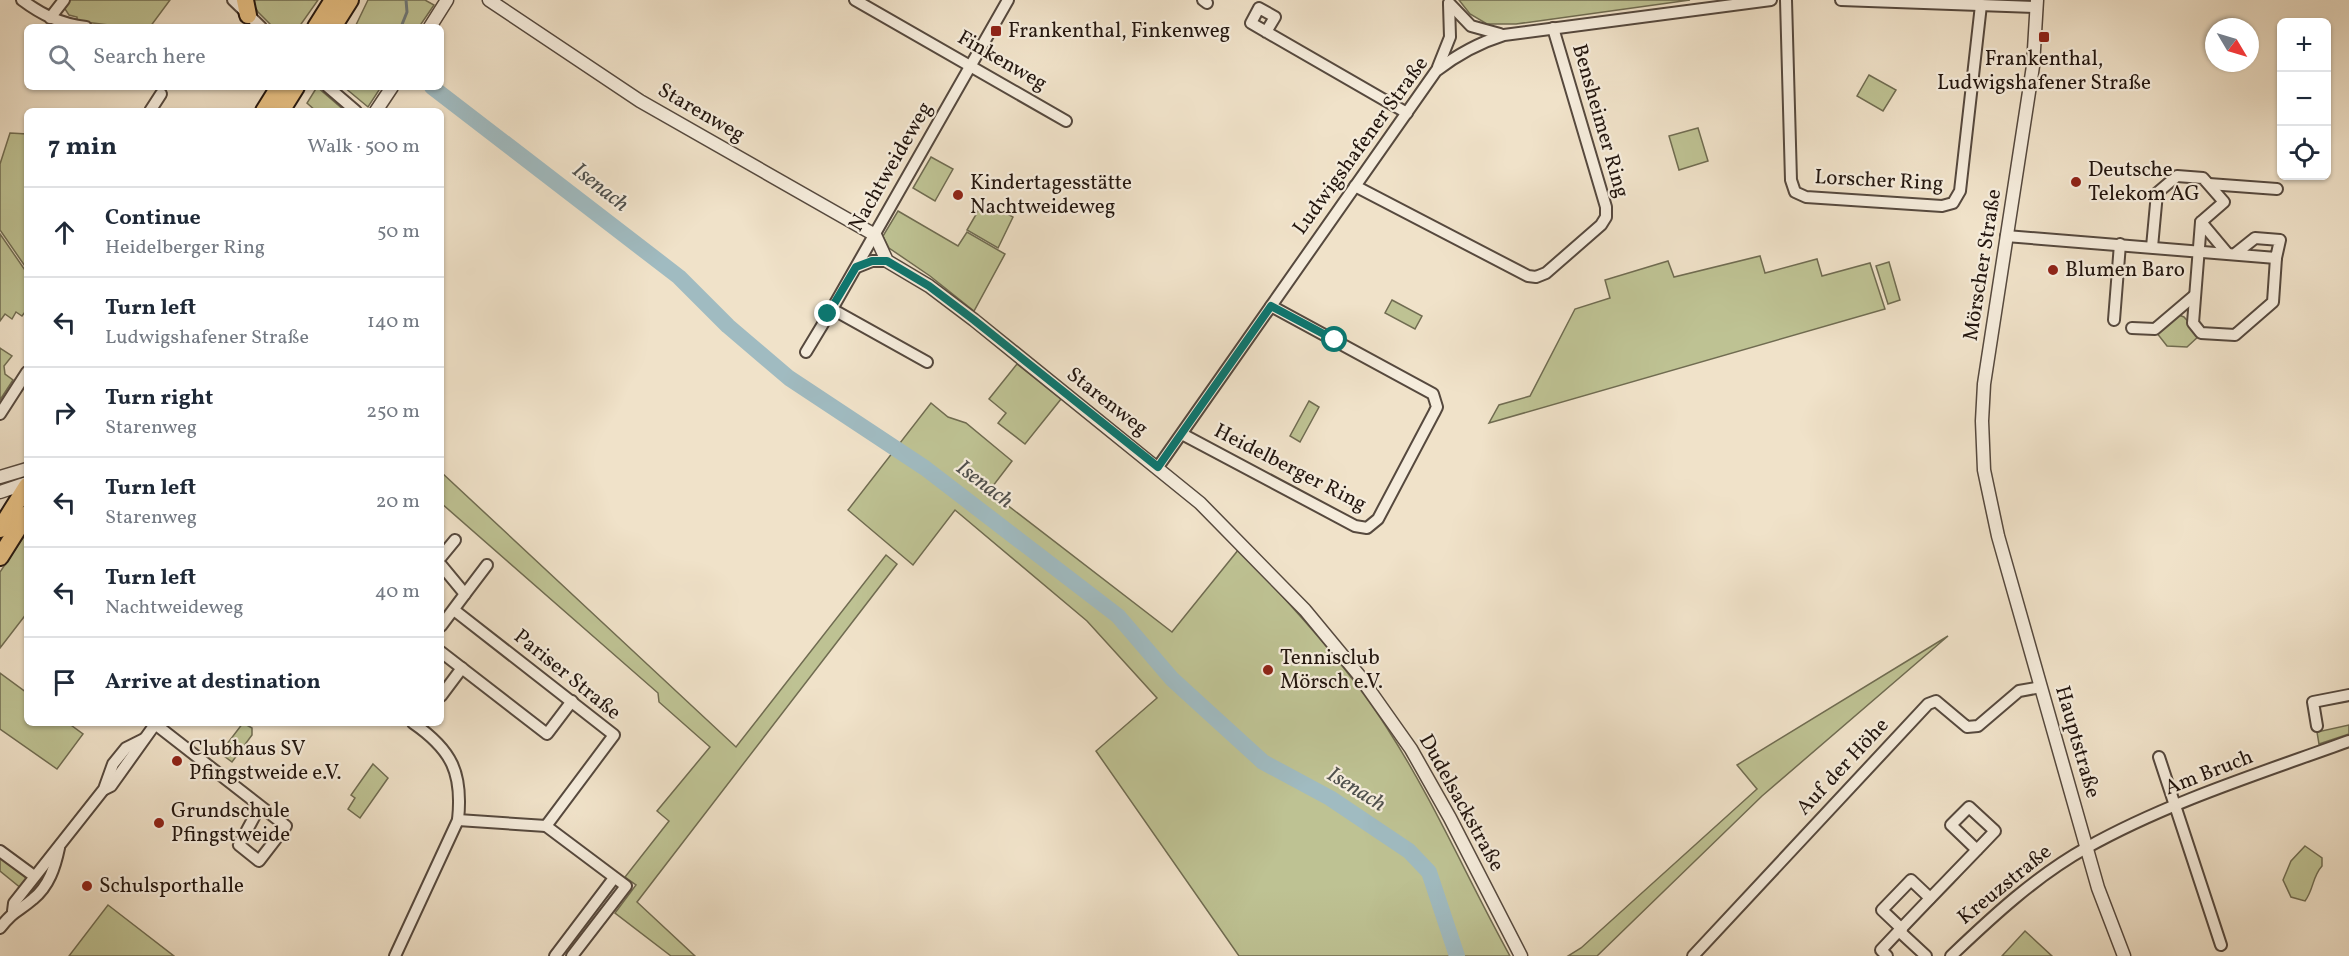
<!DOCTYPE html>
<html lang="en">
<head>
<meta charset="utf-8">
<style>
  :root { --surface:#fff; --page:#f2f2f3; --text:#1f2937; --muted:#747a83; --line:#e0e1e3 }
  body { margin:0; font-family:Vollkorn,serif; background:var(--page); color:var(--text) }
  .controls { position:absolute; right:18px; top:18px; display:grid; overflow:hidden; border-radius:9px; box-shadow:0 2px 4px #0004 }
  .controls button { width:54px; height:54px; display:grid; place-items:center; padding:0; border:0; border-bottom:2px solid var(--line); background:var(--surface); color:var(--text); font:30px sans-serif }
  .compass { position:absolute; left:2205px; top:18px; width:54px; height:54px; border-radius:50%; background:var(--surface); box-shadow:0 2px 4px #0004; rotate:128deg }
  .stop { position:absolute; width:18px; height:18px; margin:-14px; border:4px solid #0f766e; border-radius:50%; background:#fff }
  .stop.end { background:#0f766e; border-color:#fff; box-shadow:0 2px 6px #0008 }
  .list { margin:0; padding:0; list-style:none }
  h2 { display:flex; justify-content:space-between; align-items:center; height:78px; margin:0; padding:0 24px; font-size:26px }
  h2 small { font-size:20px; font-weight:400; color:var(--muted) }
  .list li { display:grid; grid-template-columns:39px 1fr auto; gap:18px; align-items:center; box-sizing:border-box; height:90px; padding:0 24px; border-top:2px solid var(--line) }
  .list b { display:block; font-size:22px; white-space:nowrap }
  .list p { margin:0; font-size:20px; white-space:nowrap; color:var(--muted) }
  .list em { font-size:20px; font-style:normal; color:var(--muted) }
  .icon { flex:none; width:33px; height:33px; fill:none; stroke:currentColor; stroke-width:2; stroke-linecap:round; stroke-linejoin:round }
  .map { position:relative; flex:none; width:2349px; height:956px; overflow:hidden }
  .search { position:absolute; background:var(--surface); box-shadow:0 2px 4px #0004; left:24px; top:24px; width:420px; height:66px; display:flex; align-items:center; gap:15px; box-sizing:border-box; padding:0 21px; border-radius:9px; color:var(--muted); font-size:22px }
  .panel { position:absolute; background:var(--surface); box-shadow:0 2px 4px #0004; left:24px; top:108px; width:420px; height:618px; border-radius:9px }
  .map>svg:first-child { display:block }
  .green { fill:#bec293; stroke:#706c51; stroke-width:1.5 }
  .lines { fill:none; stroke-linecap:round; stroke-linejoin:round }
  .stream { stroke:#6e797a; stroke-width:3 }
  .river { stroke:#a0bbc1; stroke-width:16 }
  .minor-casing { stroke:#56493e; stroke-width:14 }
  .tertiary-casing { stroke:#56493e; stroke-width:15 }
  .trunk-casing { stroke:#23160f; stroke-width:20 }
  .minor { stroke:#f5ecdc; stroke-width:10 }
  .tertiary { stroke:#f5ecdc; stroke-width:12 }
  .trunk { stroke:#e8c184; stroke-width:16 }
  .route { stroke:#0f766e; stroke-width:8 }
  .poi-dot { fill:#8f2418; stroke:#f5ecdc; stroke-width:2 }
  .labels { text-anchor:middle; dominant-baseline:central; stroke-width:4.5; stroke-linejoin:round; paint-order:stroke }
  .poi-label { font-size:21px; fill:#23160f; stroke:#f5ecdc; text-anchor:start }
  .street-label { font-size:21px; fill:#23160f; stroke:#f5ecdc }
  .water-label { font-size:22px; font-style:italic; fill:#4f504d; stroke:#f5ecdc }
</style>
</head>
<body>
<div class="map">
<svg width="2349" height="956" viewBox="0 0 2349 956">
  <rect width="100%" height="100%" fill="#f0e2c9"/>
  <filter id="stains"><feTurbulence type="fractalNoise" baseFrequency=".00333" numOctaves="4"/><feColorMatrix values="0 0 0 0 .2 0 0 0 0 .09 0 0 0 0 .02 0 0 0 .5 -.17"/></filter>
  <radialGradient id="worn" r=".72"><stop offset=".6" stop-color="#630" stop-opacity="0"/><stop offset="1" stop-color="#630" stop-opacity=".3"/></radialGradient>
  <g class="green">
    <path d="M68 0H170L150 27H125L77 21V17L69 15 65 9Z"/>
    <path d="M251 0H318L299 27H273L258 12Z"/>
    <path d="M368 0H425L434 5 419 27H355Z"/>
    <path d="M1459 0H1690L1516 24H1487L1470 14Z"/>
    <path d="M1869 75 1896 90 1883 111 1857 96Z"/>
    <path d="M317 87 345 111H316L307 103Z"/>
    <path d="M344 87H381L368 107Z"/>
    <path d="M1698 128 1708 161 1679 170 1669 136Z"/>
    <path d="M10 133 27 134V269L0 230V164Z"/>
    <path d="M931 157 953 169 935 201 913 188Z"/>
    <path d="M997 208 1013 217 998 248 967 230 978 211Z"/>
    <path d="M898 211 958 246 967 232 1005 254 974 311 930 276 889 248 883 236Z"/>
    <path d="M0 234 27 273V313L25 312 22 316 16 312 12 319 5 314 0 321Z"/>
    <path d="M1760 256 1765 273 1817 259 1822 276 1870 263 1885 309 1489 423 1499 405 1530 396 1575 309 1610 298 1605 280 1668 261 1674 277Z"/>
    <path d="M1889 262 1900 300 1888 304 1876 266Z"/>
    <path d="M1392 300 1422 316 1415 329 1385 313Z"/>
    <path d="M2179 315 2184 317 2200 335 2187 347 2167 346 2156 332Z"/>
    <path d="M0 348 12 356 4 366 5 374 13 380 0 400Z"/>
    <path d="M1017 364 1061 399 1025 444 998 423 1006 413 989 399Z"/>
    <path d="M1309 401 1319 407 1300 442 1290 436Z"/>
    <path d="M931 403 948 417 966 423 1012 461 989 491 1172 632 1239 549C1292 606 1345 663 1387 728 1434 801 1468 880 1510 956H1239L1096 751 1157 698 1087 621 955 510 913 565 848 510Z"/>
    <path d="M441 472 736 747 886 555 897 564 637 902 695 956H671L615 913 636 885 625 877 669 821 657 811 710 747 659 702 658 693 441 503Z"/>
    <path d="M27 532V613L0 648V572Z"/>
    <path d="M1948 636 1762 796 1597 956H1568L1581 948 1757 789 1737 765Z"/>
    <path d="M0 673 27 693V723H68L83 734 57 769 0 729Z"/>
    <path d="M243 723 252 728V735L232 762 220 753Z"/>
    <path d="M2349 725V734L2319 744 2317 732Z"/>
    <path d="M373 764 388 778 360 818 348 809 355 798 351 795Z"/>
    <path d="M2305 846 2322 858V866C2312 877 2314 889 2305 901L2291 897 2283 880 2291 861Z"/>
    <path d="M0 855 30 879 22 889 0 871Z"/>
    <path d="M108 905 174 956H69Z"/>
    <path d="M2025 931 2052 956H2002Z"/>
  </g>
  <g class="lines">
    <path class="stream" d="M401 27 407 12 406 0"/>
    <path class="river" d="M432 87 679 277 728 326 789 378 925 468 1118 616 1172 679 1263 762 1330 798 1409 851 1429 872 1457 956"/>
    <g class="minor-casing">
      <g id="minor">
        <path d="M22 0C42 15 61 24 86 27"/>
        <path d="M233 0 261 27"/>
        <path d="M855 0 1066 121"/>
        <path d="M1203 0 1207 3"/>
        <path d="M1786 0 1791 180 1795 192 1806 197 1942 206 1953 203 1960 191 1981 5"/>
        <path d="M1841 0 2037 7"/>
        <path d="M1449 3 1471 26 1500 34"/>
        <path d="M50 18 64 0"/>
        <path d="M1266 32 1275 17 1259 8 1251 23 1407 113"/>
        <path d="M1438 67 1450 37 1449 4"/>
        <path d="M328 87 356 111"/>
        <path d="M150 111 161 94"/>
        <path d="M2209 184 2277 189"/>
        <path d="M1355 186 1528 276 1536 277 1546 273 1601 225 1606 217V207L1553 28"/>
        <path d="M2201 222 2227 253"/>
        <path d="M2006 236 2276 258 2280 240 2255 238 2235 254"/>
        <path d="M2152 247 2157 193 2177 176 2203 178 2224 202 2201 222 2193 323 2201 333 2235 335 2273 302 2276 258"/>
        <path d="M857 267 872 261H887"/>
        <path d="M832 309 927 362"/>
        <path d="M2114 320 2120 244"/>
        <path d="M2132 328 2155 329 2195 295"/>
        <path d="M806 352 832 309 1008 0"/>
        <path d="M0 414 27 372"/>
        <path d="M1182 434 1355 526 1367 528 1378 519 1434 413 1437 407 1433 394 1271 306"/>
        <path d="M1158 467 1436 71C1458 54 1478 43 1504 35L1771 0"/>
        <path d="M441 557 455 540"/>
        <path d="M441 565 465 594 487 565"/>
        <path d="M454 610 614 735 546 826 458 820"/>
        <path d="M441 626 465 594"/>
        <path d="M441 652 547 734 572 701"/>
        <path d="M441 696 462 668"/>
        <path d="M155 724 286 826 259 861 239 845 260 806"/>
        <path d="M2317 726 2313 702 2349 695"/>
        <path d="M2159 757 2221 945"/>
        <path d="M105 789 111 786 156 723"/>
        <path d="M546 826 626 886 572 956"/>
        <path d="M0 851 34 876"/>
        <path d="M13 911 14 903 104 789 113 764 126 748 144 739"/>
        <path d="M0 928C14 910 18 912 33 899 49 886 55 867 59 848"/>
        <path d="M1902 929 1882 910 1911 880 1930 898"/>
        <path d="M1899 931 1926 956"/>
        <path d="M395 956 458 820C463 773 452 750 413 723"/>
        <path d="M555 956 614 878"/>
        <path d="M1693 956 1928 704 1936 701 1967 727 1978 726 2019 691 2041 687"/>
        <path d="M1887 956 1881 950C1918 910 1957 871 1995 831L1969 807 1951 825 1977 850"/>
        <path d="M1951 956C1993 916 2036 876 2086 848 2168 802 2261 773 2349 741"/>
      </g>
    </g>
    <g class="tertiary-casing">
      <g id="tertiary">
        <path d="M489 0 640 101 875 235 887 261 929 286 974 320 1200 503 1305 610 1358 674 1411 749 1450 818 1521 956"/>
        <path d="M2037 0 2033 66 1984 384 1982 421 1984 470 1998 536 2098 888 2124 956"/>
        <path d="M430 27 447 0"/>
        <path d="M376 111 392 87"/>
        <path d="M0 477 27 469"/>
        <path d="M0 492 27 483"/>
      </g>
    </g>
    <g class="trunk-casing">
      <g id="trunk">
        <path d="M245 0 248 15"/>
        <path d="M316 27 333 0"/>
        <path d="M333 27 350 0"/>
        <path d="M264 111 279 87"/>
        <path d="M281 111 296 87"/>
        <path d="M0 529 27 486"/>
        <path d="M0 557 27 514"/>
      </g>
    </g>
    <use href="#minor" class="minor"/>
    <use href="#tertiary" class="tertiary"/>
    <use href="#trunk" class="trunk"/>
  </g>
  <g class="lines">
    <path class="route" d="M828 314 856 267 872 261H887L929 286 974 320 1158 467 1271 306 1335 340"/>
  </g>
  <g class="poi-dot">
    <rect x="990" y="25" width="12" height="12" rx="3"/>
    <rect x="2038" y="31" width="12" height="12" rx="3"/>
    <circle cx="2076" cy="182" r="6"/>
    <circle cx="958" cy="195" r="6"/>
    <circle cx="2053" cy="270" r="6"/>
    <circle cx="1268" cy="670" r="6"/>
    <circle cx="177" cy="761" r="6"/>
    <circle cx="159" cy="823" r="6"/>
    <circle cx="87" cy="886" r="6"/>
  </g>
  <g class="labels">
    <g class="poi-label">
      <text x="1008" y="31">Frankenthal, Finkenweg</text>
      <text x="2044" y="59" text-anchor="middle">Frankenthal,<tspan x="2044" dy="24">Ludwigshafener Straße</tspan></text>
      <text x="2088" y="170">Deutsche<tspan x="2088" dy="24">Telekom AG</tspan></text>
      <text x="970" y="183">Kindertagesstätte<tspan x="970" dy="24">Nachtweideweg</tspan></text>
      <text x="2065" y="270">Blumen Baro</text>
      <text x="1280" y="658">Tennisclub<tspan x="1280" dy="24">Mörsch e.V.</tspan></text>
      <text x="189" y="749">Clubhaus SV<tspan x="189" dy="24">Pfingstweide e.V.</tspan></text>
      <text x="171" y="811">Grundschule<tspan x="171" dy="24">Pfingstweide</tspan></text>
      <text x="99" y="886">Schulsporthalle</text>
    </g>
    <g class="street-label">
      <text transform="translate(1002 61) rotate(30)">Finkenweg</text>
      <text transform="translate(701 113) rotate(30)">Starenweg</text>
      <text transform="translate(1600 121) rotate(74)">Bensheimer Ring</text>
      <text transform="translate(1361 146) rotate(-54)">Ludwigshafener Straße</text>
      <text transform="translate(891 167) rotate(-60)">Nachtweideweg</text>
      <text transform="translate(1879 181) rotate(3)">Lorscher Ring</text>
      <text transform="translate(1983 265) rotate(-81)">Mörscher Straße</text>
      <text transform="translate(1107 402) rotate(38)">Starenweg</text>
      <text transform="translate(1290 468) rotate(27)">Heidelberger Ring</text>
      <text transform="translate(567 675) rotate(39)">Pariser Straße</text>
      <text transform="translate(2077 742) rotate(74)">Hauptstraße</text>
      <text transform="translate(1843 767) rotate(-47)">Auf der Höhe</text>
      <text transform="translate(2209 773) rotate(-21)">Am Bruch</text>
      <text transform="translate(1461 803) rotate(61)">Dudelsackstraße</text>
      <text transform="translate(2005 885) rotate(-39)">Kreuzstraße</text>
    </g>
    <g class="water-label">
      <text transform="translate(600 188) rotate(38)">Isenach</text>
      <text transform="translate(984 485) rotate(37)">Isenach</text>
      <text transform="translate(1356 790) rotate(32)">Isenach</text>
    </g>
  </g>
  <rect width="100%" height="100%" filter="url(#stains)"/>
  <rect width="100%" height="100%" fill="url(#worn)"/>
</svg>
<div class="controls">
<button>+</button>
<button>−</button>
<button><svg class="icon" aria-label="locate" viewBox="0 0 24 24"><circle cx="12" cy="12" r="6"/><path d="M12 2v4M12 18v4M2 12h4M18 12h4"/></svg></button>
</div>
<svg class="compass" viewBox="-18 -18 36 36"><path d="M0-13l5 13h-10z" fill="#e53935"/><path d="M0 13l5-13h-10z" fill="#747a83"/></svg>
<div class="stop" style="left:1335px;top:340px"></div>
<div class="stop end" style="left:828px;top:314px"></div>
<div class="search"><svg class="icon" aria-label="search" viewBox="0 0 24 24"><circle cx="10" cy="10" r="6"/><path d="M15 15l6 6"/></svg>Search here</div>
<section class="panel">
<h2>7 min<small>Walk · 500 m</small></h2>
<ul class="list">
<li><svg class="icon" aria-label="ahead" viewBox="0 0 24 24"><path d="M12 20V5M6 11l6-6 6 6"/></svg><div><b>Continue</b><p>Heidelberger Ring</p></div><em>50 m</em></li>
<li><svg class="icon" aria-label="left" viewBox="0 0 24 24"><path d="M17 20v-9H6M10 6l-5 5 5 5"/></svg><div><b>Turn left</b><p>Ludwigshafener Straße</p></div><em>140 m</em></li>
<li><svg class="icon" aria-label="right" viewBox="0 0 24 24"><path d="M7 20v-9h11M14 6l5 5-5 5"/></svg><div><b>Turn right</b><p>Starenweg</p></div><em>250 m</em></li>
<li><svg class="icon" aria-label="left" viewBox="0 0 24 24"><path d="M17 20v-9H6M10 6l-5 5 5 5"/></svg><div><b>Turn left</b><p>Starenweg</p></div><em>20 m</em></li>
<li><svg class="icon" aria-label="left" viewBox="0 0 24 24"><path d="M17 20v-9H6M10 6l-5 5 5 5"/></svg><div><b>Turn left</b><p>Nachtweideweg</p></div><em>40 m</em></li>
<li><svg class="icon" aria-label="arrive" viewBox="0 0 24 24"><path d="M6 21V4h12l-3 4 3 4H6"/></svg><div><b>Arrive at destination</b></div></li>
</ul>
</section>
</div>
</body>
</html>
